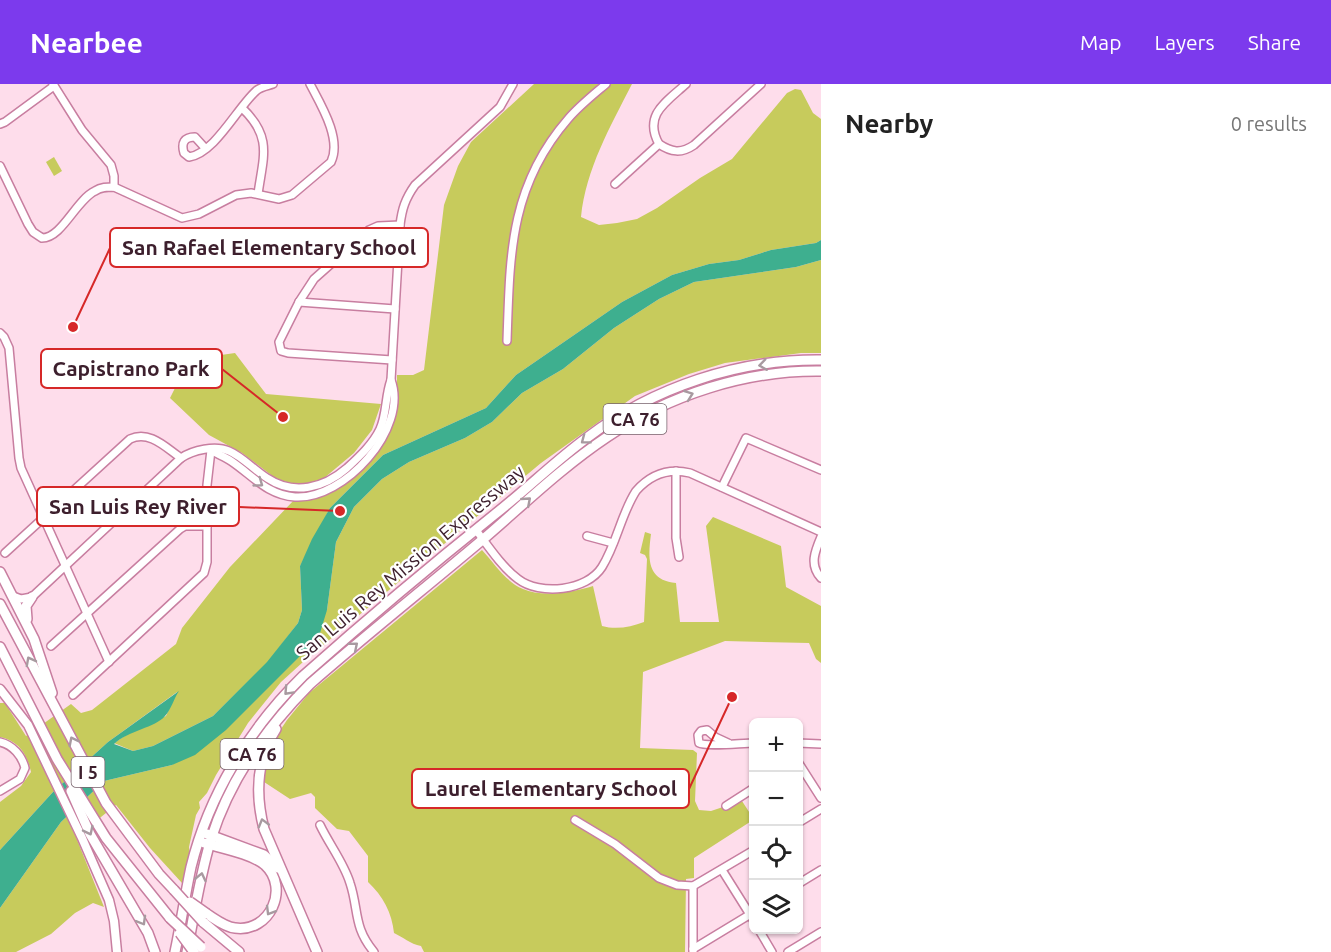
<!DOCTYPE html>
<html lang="en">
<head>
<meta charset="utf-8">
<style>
  :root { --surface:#fff; --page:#f6f6f6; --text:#222; --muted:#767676; --line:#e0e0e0; --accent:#7c3aed }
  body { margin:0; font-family:Ubuntu,sans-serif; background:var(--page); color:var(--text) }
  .controls { position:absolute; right:18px; bottom:18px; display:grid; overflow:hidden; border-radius:9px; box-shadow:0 2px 4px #0004 }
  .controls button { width:54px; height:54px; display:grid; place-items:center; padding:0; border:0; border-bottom:2px solid var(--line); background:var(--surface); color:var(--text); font:30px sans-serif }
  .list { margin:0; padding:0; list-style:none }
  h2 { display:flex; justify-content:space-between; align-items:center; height:78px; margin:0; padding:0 24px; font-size:26px }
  h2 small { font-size:20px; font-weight:400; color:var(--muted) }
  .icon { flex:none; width:33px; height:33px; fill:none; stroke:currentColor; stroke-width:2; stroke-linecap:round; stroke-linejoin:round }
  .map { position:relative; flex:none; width:821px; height:868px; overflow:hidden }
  header { display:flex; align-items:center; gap:36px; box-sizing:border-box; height:84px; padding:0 30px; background:var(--accent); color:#fff }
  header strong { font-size:28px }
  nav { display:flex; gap:33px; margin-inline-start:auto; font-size:21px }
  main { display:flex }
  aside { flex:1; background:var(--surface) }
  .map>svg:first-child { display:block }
  .green { fill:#c7cb5c }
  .water { fill:#3eaf8f }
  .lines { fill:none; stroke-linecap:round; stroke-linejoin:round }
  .minor-casing { stroke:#c87ea0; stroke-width:10 }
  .major-casing { stroke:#c87ea0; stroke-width:11 }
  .highway-casing { stroke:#c87ea0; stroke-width:12 }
  .minor { stroke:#fff; stroke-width:7 }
  .major { stroke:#fff; stroke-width:8 }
  .highway { stroke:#fff; stroke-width:9 }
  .highway-bridge-casing { stroke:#c87ea0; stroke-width:12; stroke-linecap:butt }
  .highway-bridge { stroke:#fff; stroke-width:9 }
  .oneway { stroke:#a89aa0 }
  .labels { text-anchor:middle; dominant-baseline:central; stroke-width:4.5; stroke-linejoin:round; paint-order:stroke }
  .shield { fill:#fff; stroke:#77626c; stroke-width:1.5 }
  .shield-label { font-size:18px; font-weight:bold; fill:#3d1f2d }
  .street-label { font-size:20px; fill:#3d1f2d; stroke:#fff }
  .leader { fill:none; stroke:#d62828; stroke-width:2 }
  .callout-dot { fill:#d62828; stroke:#fff; stroke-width:2 }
  .callout { fill:#fff; stroke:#d62828; stroke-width:2 }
  .callout-label { font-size:21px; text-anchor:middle; font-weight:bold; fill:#3d1f2d }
</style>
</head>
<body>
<header>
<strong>Nearbee</strong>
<nav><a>Map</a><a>Layers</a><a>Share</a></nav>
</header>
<main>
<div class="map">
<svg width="821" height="868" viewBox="0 0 821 868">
  <rect width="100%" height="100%" fill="#feddeb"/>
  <g class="green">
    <path d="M534 0H632C610 43 586 85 581 133L599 141 617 139 637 135 657 124 700 94 732 75 787 9 795 5 801 6 813 29 821 35V156L816 159 771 166 739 176 709 180 672 191 622 218 516 291 486 324 383 371 330 424 300 482 302 526 298 539 268 578 213 632 153 662 133 667 114 659 131 648 166 632 177 608 108 658 53 708 0 766V718L21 702 31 688C27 670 19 657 0 653V619H5L26 652 71 620 81 629 92 626 176 560 182 544 230 483 294 416C301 416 310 417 317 414 338 406 379 371 388 350 396 331 397 311 397 291H413L424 286 444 121 458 82 471 58Z"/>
    <path d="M54 73 62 87 54 92 46 78Z"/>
    <path d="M821 176V269H801L725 279 689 290 635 312 541 379 303 578 281 598 248 639 216 691 207 709 199 718 200 724 196 731 189 763 190 771 182 799 150 764 116 721 76 753 104 823 93 819 75 829 51 850 16 868H0V824L61 738 104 697 172 681 327 526 336 458 354 423 382 395 409 378 465 354 492 338 522 309 563 285 614 244 659 215 694 198 796 183Z"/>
    <path d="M235 269 266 310 381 320 372 346 354 369 323 395 308 399H289L275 394 242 369 209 351 170 314 177 300 200 289 221 271Z"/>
    <path d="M713 433 781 462 786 503 821 522V579L816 575 809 559 725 557 643 588 640 664 693 666 697 669 695 717 699 726 711 727 723 723 725 727 742 717 753 734V736L694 774V794L686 795 685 868H424L421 862C410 860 403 853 394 849 392 829 383 812 368 798V772L349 747 337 745 315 724V713L311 709 290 715 261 696 269 663 287 636 309 609 482 466C494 479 506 498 523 505 542 514 574 508 593 502L602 542C616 546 631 543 644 538L647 475 645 471 640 469 645 448 651 450C648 473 646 496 676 499L680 538H719L706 442Z"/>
  </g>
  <path class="water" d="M821 156V176L796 183 694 198 659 215 614 244 563 285 522 309 492 338 465 354 409 378 382 395 354 423 336 458 327 526 320 549 312 560 226 646 195 671 172 681 104 697 61 738 0 824V766L53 708 108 658 179 607C174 614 171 626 165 632 155 644 129 646 114 660L133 667 153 662 213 632 267 578 298 539 302 526 300 482 312 455 330 424 383 371 486 324 516 291 622 218 672 191 709 180 739 176 771 166 816 159Z"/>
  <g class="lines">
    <g class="minor-casing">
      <g id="minor">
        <path d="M53 0 82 46 111 81 114 92V103"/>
        <path d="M686 0C666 18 643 31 659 60 671 68 681 70 694 61L761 0"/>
        <path d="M242 24C273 53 263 73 258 110"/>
        <path d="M0 40 5 38 54 2"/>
        <path d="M205 64 195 53C184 53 181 59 184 69L189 73C215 69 237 24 256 7 260 3 267 2 273 0"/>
        <path d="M0 82 28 140 33 148 42 154C62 154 76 116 95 107 101 103 107 103 114 103L182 134 199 130 236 111 251 109 279 115 292 111 331 78C342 55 321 21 310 0"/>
        <path d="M615 100 659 60"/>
        <path d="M299 218 395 225"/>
        <path d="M0 249 4 253 9 264 19 374 21 384 109 578"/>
        <path d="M507 257C510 172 509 103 568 35 579 22 593 11 606 0"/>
        <path d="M392 276 288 269 281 267 279 258 299 218 314 195 369 146 378 142 400 141"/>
        <path d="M211 366C217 370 225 373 231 377 252 391 267 411 295 413 344 416 409 345 391 296"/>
        <path d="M676 387V454L679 473"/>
        <path d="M722 403 746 354 821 386"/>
        <path d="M476 446C488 462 502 483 518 495 540 512 587 507 602 483 617 459 621 430 636 407 651 390 669 384 690 389L821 448"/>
        <path d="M587 452 613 459"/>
        <path d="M821 453C815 467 809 481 821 494"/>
        <path d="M5 469 130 355C150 346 166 364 181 374"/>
        <path d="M13 512 21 515 32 513 181 374C193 366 215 361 229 367 243 373 254 386 267 394 294 412 324 404 347 384 359 373 373 360 380 345 387 330 385 312 391 296L400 141C402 125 405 115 415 101L500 23 513 0"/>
        <path d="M51 562 180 445 185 442H207"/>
        <path d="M73 611 204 489 207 478V401L211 366"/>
        <path d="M0 658C13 661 22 672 25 684L20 695 0 707"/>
        <path d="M728 659 715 653 707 646 701 647 698 651 699 659C706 663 742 659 754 659"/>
        <path d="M798 659 821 660"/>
        <path d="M798 678 821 714"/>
        <path d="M726 722 754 704"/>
        <path d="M575 736 615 760 659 794 677 801 693 802 754 766"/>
        <path d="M798 739 821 725"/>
        <path d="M320 741C329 760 344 779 350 799 359 826 353 843 374 868"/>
        <path d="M722 786 754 837"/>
        <path d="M798 800 821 786"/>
        <path d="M759 846 772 868"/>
        <path d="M693 865 754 828"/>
        <path d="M693 868V802"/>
        <path d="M788 868 821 848"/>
      </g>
    </g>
    <g class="major-casing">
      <path id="major" d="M0 605 28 641 82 754 109 816 114 837 117 868"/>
    </g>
    <g class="highway-casing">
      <g id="highway">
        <path d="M0 488 34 555 52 609"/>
        <path d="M0 520 106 719 159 790 174 806"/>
        <path d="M27 535 26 522 32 513"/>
        <path d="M0 563 57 675 106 754 170 834"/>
        <path d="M276 645C256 676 255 710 264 745L317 868"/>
        <path d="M71 707 90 750 148 849 155 868"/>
        <path d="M207 750 264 771 278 784"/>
        <path d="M204 759C221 764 252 770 265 781 290 804 270 849 235 844 225 843 215 835 207 830"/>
        <path d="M203 838 239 868"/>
        <path d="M175 868C181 840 185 811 191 783 209 710 250 644 303 592 365 537 429 483 494 431 526 406 555 377 588 353 654 303 739 275 821 276"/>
        <path d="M187 868C194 830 200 791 211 755 230 695 266 644 310 600 366 551 424 505 481 457 522 422 562 383 607 353 669 311 746 286 821 287"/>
      </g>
    </g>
    <use href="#minor" class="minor"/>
    <use href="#major" class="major"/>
    <use href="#highway" class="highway"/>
    <g class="highway-bridge-casing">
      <g id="highway-bridge">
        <path d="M174 806 203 838"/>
        <path d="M190 818 207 830"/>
        <path d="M170 834 201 863"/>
        <path d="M180 849 194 868"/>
      </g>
    </g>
    <use href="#highway-bridge" class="highway-bridge"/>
  </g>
  <defs><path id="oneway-chevron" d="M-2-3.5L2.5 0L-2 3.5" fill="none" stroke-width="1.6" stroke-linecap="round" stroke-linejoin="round" transform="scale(1.5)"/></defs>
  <g class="oneway">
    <use href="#oneway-chevron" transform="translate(763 281) rotate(172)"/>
    <use href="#oneway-chevron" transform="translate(689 311) rotate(-20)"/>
    <use href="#oneway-chevron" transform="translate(585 356) rotate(143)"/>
    <use href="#oneway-chevron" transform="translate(259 399) rotate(36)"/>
    <use href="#oneway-chevron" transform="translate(527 417) rotate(-41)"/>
    <use href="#oneway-chevron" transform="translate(354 562) rotate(-40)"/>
    <use href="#oneway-chevron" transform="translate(30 577) rotate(-118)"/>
    <use href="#oneway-chevron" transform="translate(288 607) rotate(133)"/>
    <use href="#oneway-chevron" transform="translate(73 657) rotate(-117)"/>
    <use href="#oneway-chevron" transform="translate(263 739) rotate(-106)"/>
    <use href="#oneway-chevron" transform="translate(89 747) rotate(64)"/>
    <use href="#oneway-chevron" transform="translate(201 793) rotate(-77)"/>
    <use href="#oneway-chevron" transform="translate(270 827) rotate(121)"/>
    <use href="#oneway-chevron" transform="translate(142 837) rotate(60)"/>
  </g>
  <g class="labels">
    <g class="shield">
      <rect x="603.5" y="320" width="63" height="30" rx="4.5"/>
      <rect x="220.5" y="655" width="63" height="30" rx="4.5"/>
      <rect x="71.5" y="673" width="33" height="30" rx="4.5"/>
    </g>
    <g class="shield-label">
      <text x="635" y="335">CA 76</text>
      <text x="252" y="670">CA 76</text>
      <text x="88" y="688">I 5</text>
    </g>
    <g class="street-label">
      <text transform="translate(410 478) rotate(-40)">San Luis Rey Mission Expressway</text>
    </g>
  </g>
  <path class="leader" d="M73 243L110 164M283 333L222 285M340 427L239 423M732 613L689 705"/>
  <g class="callout-dot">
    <circle cx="73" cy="243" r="6"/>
    <circle cx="283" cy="333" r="6"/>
    <circle cx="340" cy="427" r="6"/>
    <circle cx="732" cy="613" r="6"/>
  </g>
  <g class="callout">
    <rect x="110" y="144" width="318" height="39" rx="6"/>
    <rect x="41" y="265" width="181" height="39" rx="6"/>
    <rect x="37" y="403" width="202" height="39" rx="6"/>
    <rect x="412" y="685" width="277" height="39" rx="6"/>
  </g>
  <g class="callout-label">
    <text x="269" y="171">San Rafael Elementary School</text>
    <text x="131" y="292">Capistrano Park</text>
    <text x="138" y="430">San Luis Rey River</text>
    <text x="551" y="712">Laurel Elementary School</text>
  </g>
</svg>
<div class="controls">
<button>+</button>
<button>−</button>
<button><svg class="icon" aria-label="locate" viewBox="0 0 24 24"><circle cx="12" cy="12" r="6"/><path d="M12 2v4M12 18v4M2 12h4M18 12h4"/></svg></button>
<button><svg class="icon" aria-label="layers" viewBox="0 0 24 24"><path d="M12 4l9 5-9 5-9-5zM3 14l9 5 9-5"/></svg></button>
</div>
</div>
<aside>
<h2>Nearby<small>0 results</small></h2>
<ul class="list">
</ul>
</aside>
</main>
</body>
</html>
